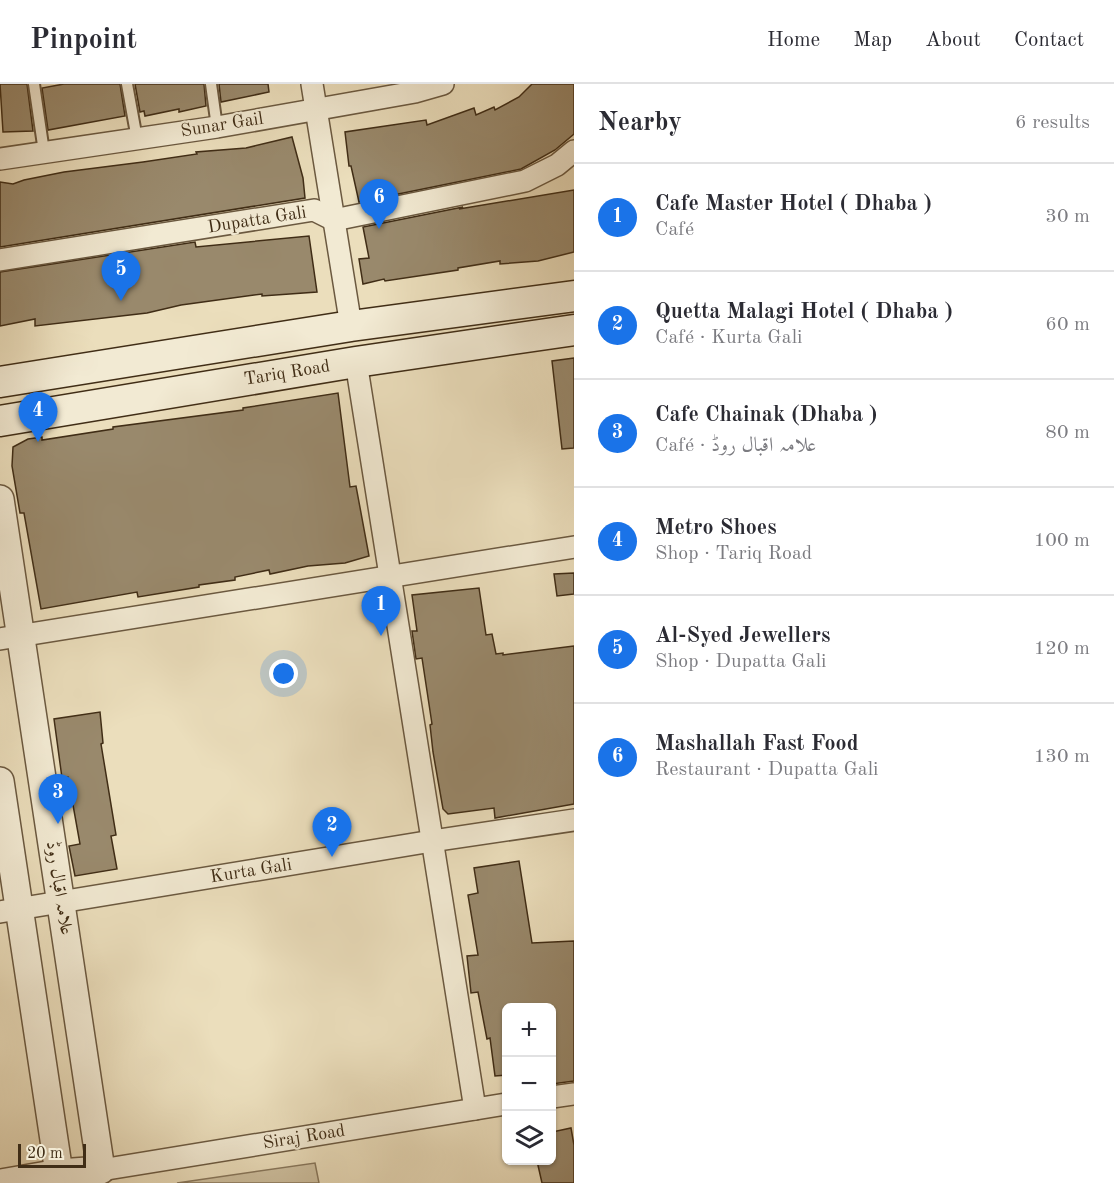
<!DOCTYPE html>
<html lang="en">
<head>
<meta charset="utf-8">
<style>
  :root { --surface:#fff; --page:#f7f7f7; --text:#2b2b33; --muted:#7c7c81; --line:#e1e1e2; --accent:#1a73e8 }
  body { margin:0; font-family:"Old Standard TT",Amiri,serif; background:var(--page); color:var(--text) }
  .controls { position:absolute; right:18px; bottom:18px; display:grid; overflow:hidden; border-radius:9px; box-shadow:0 2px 4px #0004 }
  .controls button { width:54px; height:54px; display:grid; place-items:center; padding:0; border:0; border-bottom:2px solid var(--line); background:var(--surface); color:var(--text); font:30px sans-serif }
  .scale { position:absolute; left:18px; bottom:15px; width:68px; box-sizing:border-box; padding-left:6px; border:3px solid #402d16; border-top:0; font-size:16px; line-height:21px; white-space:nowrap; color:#402d16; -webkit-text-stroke:4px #f2ead3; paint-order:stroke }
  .you { position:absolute; left:284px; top:590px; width:21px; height:21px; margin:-15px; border:4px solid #fff; border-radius:50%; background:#1a73e8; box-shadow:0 0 0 9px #1a73e833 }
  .badge { display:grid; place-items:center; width:39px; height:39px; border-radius:50%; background:var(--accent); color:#fff; font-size:20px; font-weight:700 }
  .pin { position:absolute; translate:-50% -50px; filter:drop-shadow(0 2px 3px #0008) }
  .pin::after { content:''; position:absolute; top:32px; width:21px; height:18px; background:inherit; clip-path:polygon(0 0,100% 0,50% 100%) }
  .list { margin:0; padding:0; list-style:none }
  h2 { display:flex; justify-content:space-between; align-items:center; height:78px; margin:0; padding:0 24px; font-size:26px }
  h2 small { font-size:20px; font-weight:400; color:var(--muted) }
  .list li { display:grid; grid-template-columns:39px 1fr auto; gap:18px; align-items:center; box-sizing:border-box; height:108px; padding:0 24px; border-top:2px solid var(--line) }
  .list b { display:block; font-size:22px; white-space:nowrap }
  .list p { margin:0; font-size:20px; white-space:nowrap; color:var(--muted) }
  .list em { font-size:20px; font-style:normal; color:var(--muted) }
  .icon { flex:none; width:33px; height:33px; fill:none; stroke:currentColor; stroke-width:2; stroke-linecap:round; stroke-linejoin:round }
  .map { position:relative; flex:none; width:574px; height:1099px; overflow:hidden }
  header { display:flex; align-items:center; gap:36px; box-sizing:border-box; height:84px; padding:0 30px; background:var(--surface); border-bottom:2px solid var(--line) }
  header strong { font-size:28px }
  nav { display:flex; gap:33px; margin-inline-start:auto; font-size:21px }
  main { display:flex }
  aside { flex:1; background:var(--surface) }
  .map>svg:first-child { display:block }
  .green { fill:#cec0a0; stroke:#87765b; stroke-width:1.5 }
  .building { fill:#99896c; stroke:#402d16; stroke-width:1.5 }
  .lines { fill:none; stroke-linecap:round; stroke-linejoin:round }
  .service-casing { stroke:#6b5940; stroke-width:14 }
  .minor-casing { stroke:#6b5940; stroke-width:24 }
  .tertiary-casing { stroke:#6b5940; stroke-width:30 }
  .secondary-casing { stroke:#402d16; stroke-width:33 }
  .service { stroke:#f2ead3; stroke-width:10 }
  .minor { stroke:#f2ead3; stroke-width:21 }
  .tertiary { stroke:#f2ead3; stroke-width:27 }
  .secondary { stroke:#f2ead3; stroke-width:30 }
  .labels { text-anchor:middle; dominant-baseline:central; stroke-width:4.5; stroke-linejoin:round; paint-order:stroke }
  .street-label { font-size:18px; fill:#402d16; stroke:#f2ead3 }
</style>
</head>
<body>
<header>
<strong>Pinpoint</strong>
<nav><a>Home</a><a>Map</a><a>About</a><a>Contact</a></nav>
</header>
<main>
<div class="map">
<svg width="574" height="1099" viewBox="0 0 574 1099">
  <rect width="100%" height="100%" fill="#ebdebc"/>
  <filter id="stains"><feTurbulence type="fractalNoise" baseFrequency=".00333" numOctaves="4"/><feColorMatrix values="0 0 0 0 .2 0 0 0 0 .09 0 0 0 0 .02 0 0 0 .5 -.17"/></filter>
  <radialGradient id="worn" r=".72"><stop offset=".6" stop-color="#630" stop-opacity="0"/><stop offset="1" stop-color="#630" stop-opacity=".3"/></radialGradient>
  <path class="green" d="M315 1079 319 1099H177Z"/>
  <g class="building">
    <path d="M0 0H27L33 47 3 48Z"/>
    <path d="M64 0H120L125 32 48 46 42 4Z"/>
    <path d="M135 0H204L206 22 179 28V25L145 32 144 27 140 28Z"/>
    <path d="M219 0H268L269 8 221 18Z"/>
    <path d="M532 0H574V50L555 66 521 85 359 118 351 82H349L345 48 426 36 427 41 474 24 476 31 494 23 495 26 519 13Z"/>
    <path d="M292 53 303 94 305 114 0 163V98L13 100 24 96 64 88 143 78 197 70 196 68 246 64Z"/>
    <path d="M574 106V168L538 177 500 180V177L458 184V186L385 197 384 195 363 200 359 175 369 174 363 143 463 123 459 125Z"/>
    <path d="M309 152 317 208 262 212V210L181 221 147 229 35 242V235L0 242V188L195 158 196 163Z"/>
    <path d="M574 274V364L562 365 552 277Z"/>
    <path d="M338 309 350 403 356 402 369 472 345 479 308 482 270 490 269 486 235 493V496L199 501V503L138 513 137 508 41 525 24 429H20L12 382 13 363 28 355 42 353V356L113 345V343L243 326V324Z"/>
    <path d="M574 489V510L557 512 554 490Z"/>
    <path d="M479 504 486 551 492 550 496 570 503 569V571L574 562V720L495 734 494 724 448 730 443 725 433 668 430 641 432 640 422 574 416 575 412 547H417L412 511Z"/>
    <path d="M100 628 103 659 101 660 116 751 111 752 117 785 75 792 69 762 80 760 68 693 62 694 54 635Z"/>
    <path d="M519 777 532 859 574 857V997L552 1000V924H507V991L495 992 490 954 487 955 478 908 471 909 467 872 478 871 468 811 478 809 474 784Z"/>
    <path d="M571 1044 574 1061V1099H542L537 1077H552V1048Z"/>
  </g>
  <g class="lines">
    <g class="service-casing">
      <g id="service">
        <path d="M34 0 44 68"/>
        <path d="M127 0 137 55"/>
        <path d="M211 0 217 43"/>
      </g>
    </g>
    <g class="minor-casing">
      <g id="minor">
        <path d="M312 0 351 242"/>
        <path d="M0 75 217 43 415 8 443 0"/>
        <path d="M0 176 314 126 334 136 525 97 557 81 574 67"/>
        <path d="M356 278 475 1025"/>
        <path d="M0 555 574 463"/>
        <path d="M0 828 432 757 574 736"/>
        <path d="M552 1013 574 1010"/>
        <path d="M101 1086 506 1020"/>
      </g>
    </g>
    <g class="tertiary-casing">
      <g id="tertiary">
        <path d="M0 415 101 1086 59 1089 1 1099"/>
        <path d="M0 697 59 1089"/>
      </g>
    </g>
    <g class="secondary-casing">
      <g id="secondary">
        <path d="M0 298 351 242 574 212"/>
        <path d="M0 337 356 278 574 246"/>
      </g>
    </g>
    <use href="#service" class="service"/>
    <use href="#minor" class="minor"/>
    <use href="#tertiary" class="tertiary"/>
    <use href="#secondary" class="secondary"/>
  </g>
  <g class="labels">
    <g class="street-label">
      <text transform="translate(222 41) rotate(-9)">Sunar Gail</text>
      <text transform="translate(257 136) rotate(-9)">Dupatta Gali</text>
      <text transform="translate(287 289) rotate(-9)">Tariq Road</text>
      <text transform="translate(251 787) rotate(-9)">Kurta Gali</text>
      <text transform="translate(59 804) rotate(81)">علامہ اقبال روڈ</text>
      <text transform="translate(304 1053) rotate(-9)">Siraj Road</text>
    </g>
  </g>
  <rect width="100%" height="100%" filter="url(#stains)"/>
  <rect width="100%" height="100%" fill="url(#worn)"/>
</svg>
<div class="controls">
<button>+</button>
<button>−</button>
<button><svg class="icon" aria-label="layers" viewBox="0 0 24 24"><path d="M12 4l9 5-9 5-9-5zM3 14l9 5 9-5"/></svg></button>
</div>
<div class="scale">20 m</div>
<div class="you"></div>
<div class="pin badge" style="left:381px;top:552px">1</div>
<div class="pin badge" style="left:332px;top:773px">2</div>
<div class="pin badge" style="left:58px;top:740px">3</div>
<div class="pin badge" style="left:38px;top:358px">4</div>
<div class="pin badge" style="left:121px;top:217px">5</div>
<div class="pin badge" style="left:379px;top:145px">6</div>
</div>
<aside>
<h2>Nearby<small>6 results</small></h2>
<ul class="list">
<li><span class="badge">1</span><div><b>Cafe Master Hotel ( Dhaba )</b><p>Café</p></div><em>30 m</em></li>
<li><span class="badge">2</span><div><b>Quetta Malagi Hotel ( Dhaba )</b><p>Café · Kurta Gali</p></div><em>60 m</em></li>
<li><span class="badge">3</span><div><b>Cafe Chainak (Dhaba )</b><p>Café · علامہ اقبال روڈ</p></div><em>80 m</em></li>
<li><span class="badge">4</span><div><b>Metro Shoes</b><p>Shop · Tariq Road</p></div><em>100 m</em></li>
<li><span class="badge">5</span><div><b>Al-Syed Jewellers</b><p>Shop · Dupatta Gali</p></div><em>120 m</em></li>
<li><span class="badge">6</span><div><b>Mashallah Fast Food</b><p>Restaurant · Dupatta Gali</p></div><em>130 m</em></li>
</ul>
</aside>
</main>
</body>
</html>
